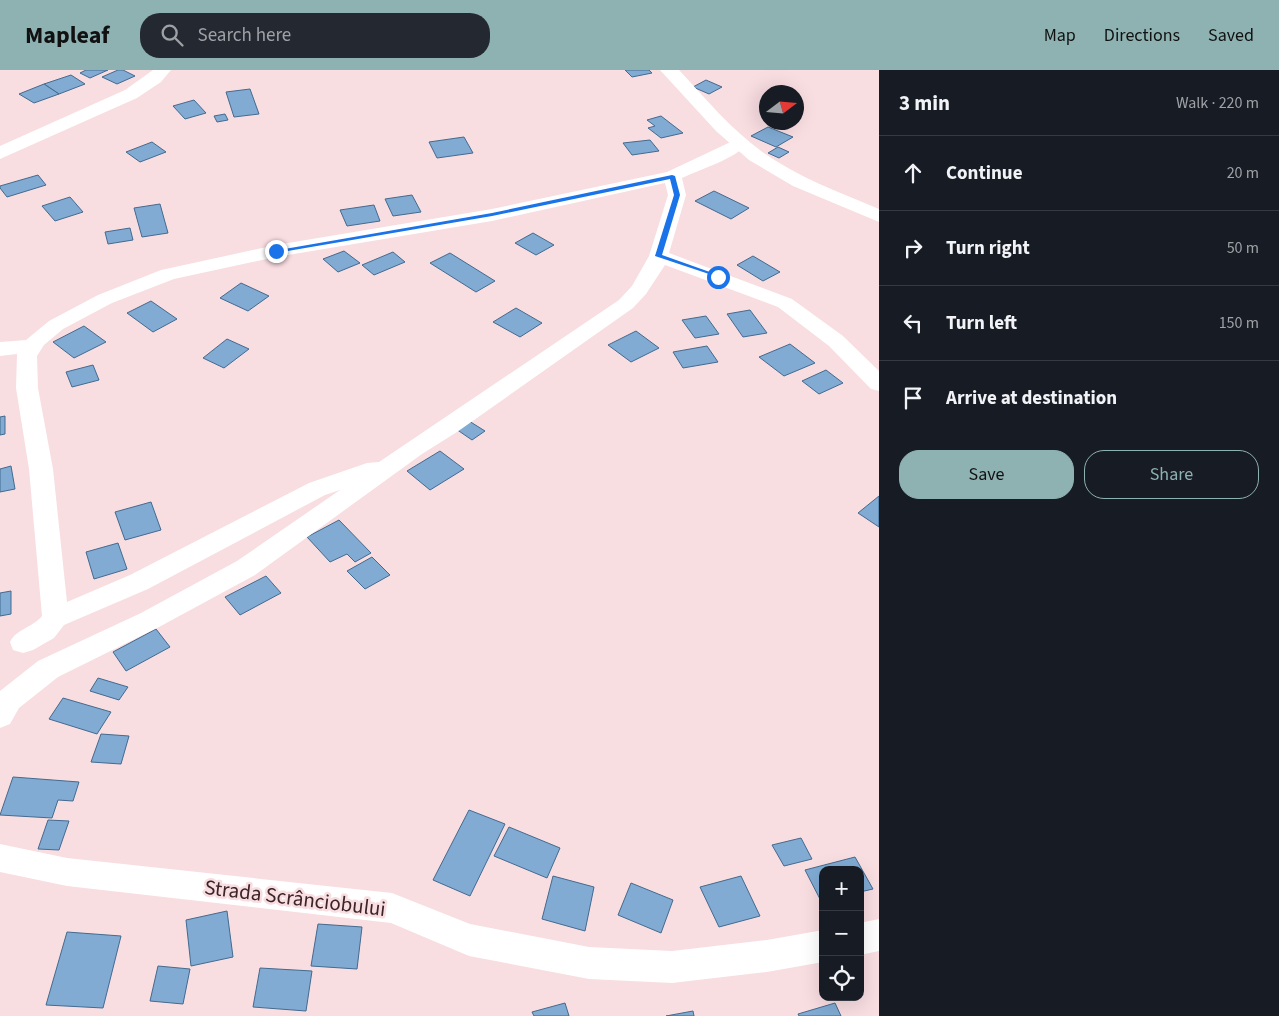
<!DOCTYPE html>
<html lang="en">
<head>
<meta charset="utf-8">
<style>
  :root { --surface:#171b24; --page:#242831; --text:#f1f3f6; --muted:#9ea1a6; --line:#363941; --accent:#8eb2b2 }
  body { margin:0; font-family:"Source Sans 3",sans-serif; background:var(--page); color:var(--text) }
  .controls { position:absolute; right:15px; bottom:15px; display:grid; overflow:hidden; border-radius:10px; box-shadow:0 5px 20px #0002 }
  .controls button { width:45px; height:45px; display:grid; place-items:center; padding:0; border:0; border-bottom:1px solid var(--line); background:var(--surface); color:var(--text); font:25px sans-serif }
  .compass { position:absolute; left:759px; top:15px; width:45px; height:45px; border-radius:50%; background:var(--surface); box-shadow:0 5px 20px #0002; rotate:74deg }
  .stop { position:absolute; width:15px; height:15px; margin:-11px; border:4px solid #1a73e8; border-radius:50%; background:#fff }
  .stop.end { background:#1a73e8; border-color:#fff; box-shadow:0 1px 5px #0008 }
  .list { margin:0; padding:0; list-style:none }
  h2 { display:flex; justify-content:space-between; align-items:center; height:65px; margin:0; padding:0 20px; font-size:21px }
  h2 small { font-size:16px; font-weight:400; color:var(--muted) }
  .list li { display:grid; grid-template-columns:32px 1fr auto; gap:15px; align-items:center; box-sizing:border-box; height:75px; padding:0 20px; border-top:1px solid var(--line) }
  .list b { display:block; font-size:19px; white-space:nowrap }
  .list em { font-size:16px; font-style:normal; color:var(--muted) }
  .actions { display:flex; gap:10px; padding:15px 20px }
  .actions a { flex:1; padding:11px 0; border:1px solid var(--accent); border-radius:20px; text-align:center; font-size:18px; color:var(--accent) }
  .actions .main { background:var(--accent); color:#111 }
  .icon { flex:none; width:28px; height:28px; fill:none; stroke:currentColor; stroke-width:2; stroke-linecap:round; stroke-linejoin:round }
  .map { position:relative; flex:none; width:879px; height:946px; overflow:hidden }
  header { display:flex; align-items:center; gap:30px; box-sizing:border-box; height:70px; padding:0 25px; background:var(--accent); color:#111 }
  header strong { font-size:24px }
  nav { display:flex; gap:28px; margin-inline-start:auto; font-size:18px }
  .search { width:350px; height:45px; background:var(--page); display:flex; align-items:center; gap:12px; box-sizing:border-box; padding:0 18px; border-radius:20px; color:var(--muted); font-size:19px }
  main { display:flex }
  aside { flex:1; background:var(--surface) }
  .map>svg:first-child { display:block }
  .building { fill:#81abd3; stroke:#436a8f }
  .lines { fill:none; stroke-linecap:round; stroke-linejoin:round }
  .minor { fill:#fff; fill-rule:evenodd }
  .tertiary { fill:#fff; fill-rule:evenodd }
  .route { fill:#1a73e8 }
  .labels { text-anchor:middle; dominant-baseline:central; stroke-width:5; stroke-linejoin:round; paint-order:stroke }
  .near-street-label { font-size:21px; fill:#3b2327; stroke:#f8dde1 }
</style>
</head>
<body>
<header>
<strong>Mapleaf</strong>
<div class="search"><svg class="icon" aria-label="search" viewBox="0 0 24 24"><circle cx="10" cy="10" r="6"/><path d="M15 15l6 6"/></svg>Search here</div>
<nav><a>Map</a><a>Directions</a><a>Saved</a></nav>
</header>
<main>
<div class="map">
<svg width="879" height="946" viewBox="0 0 879 946">
  <rect width="100%" height="100%" fill="#f8dde1"/>
  <g class="building">
    <path d="M86 0H108L90 8 80 3Z"/>
    <path d="M118 0H123L135 6 117 14 102 7Z"/>
    <path d="M625 0H649L652 3 632 7Z"/>
    <path d="M71 5 85 14 59 24 44 14Z"/>
    <path d="M706 10 722 17 709 24 693 17Z"/>
    <path d="M44 14 59 24 34 33 19 24Z"/>
    <path d="M250 19 259 44 234 47 226 22Z"/>
    <path d="M194 30 206 43 185 49 173 36Z"/>
    <path d="M225 44 228 50 217 52 214 46Z"/>
    <path d="M661 46 683 63 661 68 648 58 655 56 647 50Z"/>
    <path d="M768 57 793 67 776 77 751 66Z"/>
    <path d="M464 67 473 83 437 88 429 72Z"/>
    <path d="M650 70 659 81 632 85 623 73Z"/>
    <path d="M152 72 166 82 140 92 126 82Z"/>
    <path d="M778 77 789 82 779 88 768 83Z"/>
    <path d="M38 105 46 115 7 127 0 118V116Z"/>
    <path d="M714 121 749 138 731 149 695 131Z"/>
    <path d="M412 125 421 142 393 146 385 129Z"/>
    <path d="M70 127 83 142 55 151 42 136Z"/>
    <path d="M160 134 168 163 142 167 134 138Z"/>
    <path d="M374 135 380 151 347 156 340 140Z"/>
    <path d="M130 158 133 170 108 174 105 162Z"/>
    <path d="M533 163 554 175 536 185 515 173Z"/>
    <path d="M344 181 360 193 338 202 323 189Z"/>
    <path d="M393 182 405 192 374 205 362 195Z"/>
    <path d="M450 183 495 211 476 222 430 193Z"/>
    <path d="M753 186 780 202 763 211 737 195Z"/>
    <path d="M241 213 269 226 248 241 220 228Z"/>
    <path d="M151 231 177 249 153 262 127 243Z"/>
    <path d="M516 238 542 253 520 267 493 252Z"/>
    <path d="M750 240 767 263 743 267 727 244Z"/>
    <path d="M706 246 719 264 695 268 682 250Z"/>
    <path d="M84 256 106 272 74 288 53 272Z"/>
    <path d="M636 261 659 278 631 292 608 275Z"/>
    <path d="M227 269 249 279 224 298 203 288Z"/>
    <path d="M790 274 815 293 784 306 759 287Z"/>
    <path d="M707 276 718 292 683 298 673 282Z"/>
    <path d="M93 295 99 310 72 317 66 302Z"/>
    <path d="M826 300 843 313 819 324 802 311Z"/>
    <path d="M5 346V364L0 365V347Z"/>
    <path d="M469 351 485 361 472 370 456 359Z"/>
    <path d="M440 381 464 399 430 420 407 401Z"/>
    <path d="M11 396 15 419 0 422V399Z"/>
    <path d="M879 426V457L858 443Z"/>
    <path d="M151 432 161 460 125 470 115 442Z"/>
    <path d="M339 450 371 483 355 492 347 484 330 492 307 467Z"/>
    <path d="M118 473 127 499 94 509 86 482Z"/>
    <path d="M372 487 390 505 365 519 347 501Z"/>
    <path d="M266 506 281 523 240 545 225 527Z"/>
    <path d="M11 521V544L0 546V523Z"/>
    <path d="M156 559 170 577 126 601 113 582Z"/>
    <path d="M98 608 128 617 119 630 90 621Z"/>
    <path d="M63 628 111 642 97 664 49 649Z"/>
    <path d="M101 664 129 666 121 694 91 692Z"/>
    <path d="M13 707 79 712 73 731 58 730 52 748 0 745Z"/>
    <path d="M469 740 505 754 470 826 433 810Z"/>
    <path d="M48 750 69 751 59 780 38 779Z"/>
    <path d="M509 757 560 778 547 808 494 786Z"/>
    <path d="M801 768 812 789 784 796 772 775Z"/>
    <path d="M855 787 873 819 860 822V800H823L822 833 805 800Z"/>
    <path d="M553 806 594 817 585 861 542 849Z"/>
    <path d="M741 806 760 846 719 857 700 817Z"/>
    <path d="M631 813 673 830 661 863 618 845Z"/>
    <path d="M227 841 233 887 191 896 186 850Z"/>
    <path d="M318 854 362 857 357 899 311 896Z"/>
    <path d="M67 862 121 866 103 938 46 935Z"/>
    <path d="M158 896 190 899 183 934 150 931Z"/>
    <path d="M260 898 312 901 306 941 253 937Z"/>
    <path d="M565 933 569 946H534L532 942Z"/>
    <path d="M835 933 841 946H799L798 944Z"/>
    <path d="M693 941 694 946H666Z"/>
  </g>
  <g class="lines">
    <g class="minor">
      <path d="M739 68 745 69 748 73C737 88 699 100 682 108L686 125 669 183 792 229 843 266 879 301V321L871 319 829 276 778 237 665 195 646 224 633 238 457 362 422 384 255 505 159 557 58 607 19 638 10 654 0 658V621L38 591 141 543 237 491 340 420 325 425 148 519 64 555 54 568 33 580 23 583 13 580 10 572C16 559 32 558 42 546L29 399 16 318 17 284 0 286V272L26 270 49 251 98 225 161 200 276 175 492 139 667 102ZM665 113 668 125 649 186 632 216 619 230 379 392 367 393 309 413 130 505 67 532 53 399 38 318 37 286 44 275 63 259 112 233 174 209 276 187 492 151Z"/>
      <path d="M0 774 67 788 392 823 470 854 589 877 672 881 767 870 823 860V892L767 902 672 913 589 909 469 886 391 853 67 816 0 802Z"/>
      <path d="M879 849V881L860 885V853Z"/>
    </g>
    <g class="tertiary">
      <path d="M153 0H171L161 12 137 28 0 89V76L125 20Z"/>
      <path d="M660 0H679C705 28 730 58 761 81 797 107 839 122 879 139V152L793 116 749 90 716 61Z"/>
    </g>
  </g>
  <path class="route" d="M672 105 675 106 680 125 662 185 721 206V208L655 186 674 125 670 109 492 146 276 183 273 181 492 143Z"/>
  <g class="labels">
    <g class="near-street-label">
      <text transform="translate(295 828) rotate(7)">Strada Scrânciobului</text>
    </g>
  </g>
</svg>
<div class="controls">
<button>+</button>
<button>−</button>
<button><svg class="icon" aria-label="locate" viewBox="0 0 24 24"><circle cx="12" cy="12" r="6"/><path d="M12 2v4M12 18v4M2 12h4M18 12h4"/></svg></button>
</div>
<svg class="compass" viewBox="-18 -18 36 36"><path d="M0-13l5 13h-10z" fill="#e53935"/><path d="M0 13l5-13h-10z" fill="#9ea1a6"/></svg>
<div class="stop" style="left:718px;top:207px"></div>
<div class="stop end" style="left:276px;top:181px"></div>
</div>
<aside>
<h2>3 min<small>Walk · 220 m</small></h2>
<ul class="list">
<li><svg class="icon" aria-label="ahead" viewBox="0 0 24 24"><path d="M12 20V5M6 11l6-6 6 6"/></svg><div><b>Continue</b></div><em>20 m</em></li>
<li><svg class="icon" aria-label="right" viewBox="0 0 24 24"><path d="M7 20v-9h11M14 6l5 5-5 5"/></svg><div><b>Turn right</b></div><em>50 m</em></li>
<li><svg class="icon" aria-label="left" viewBox="0 0 24 24"><path d="M17 20v-9H6M10 6l-5 5 5 5"/></svg><div><b>Turn left</b></div><em>150 m</em></li>
<li><svg class="icon" aria-label="arrive" viewBox="0 0 24 24"><path d="M6 21V4h12l-3 4 3 4H6"/></svg><div><b>Arrive at destination</b></div></li>
</ul>
<div class="actions"><a class="main">Save</a><a>Share</a></div>
</aside>
</main>
</body>
</html>
